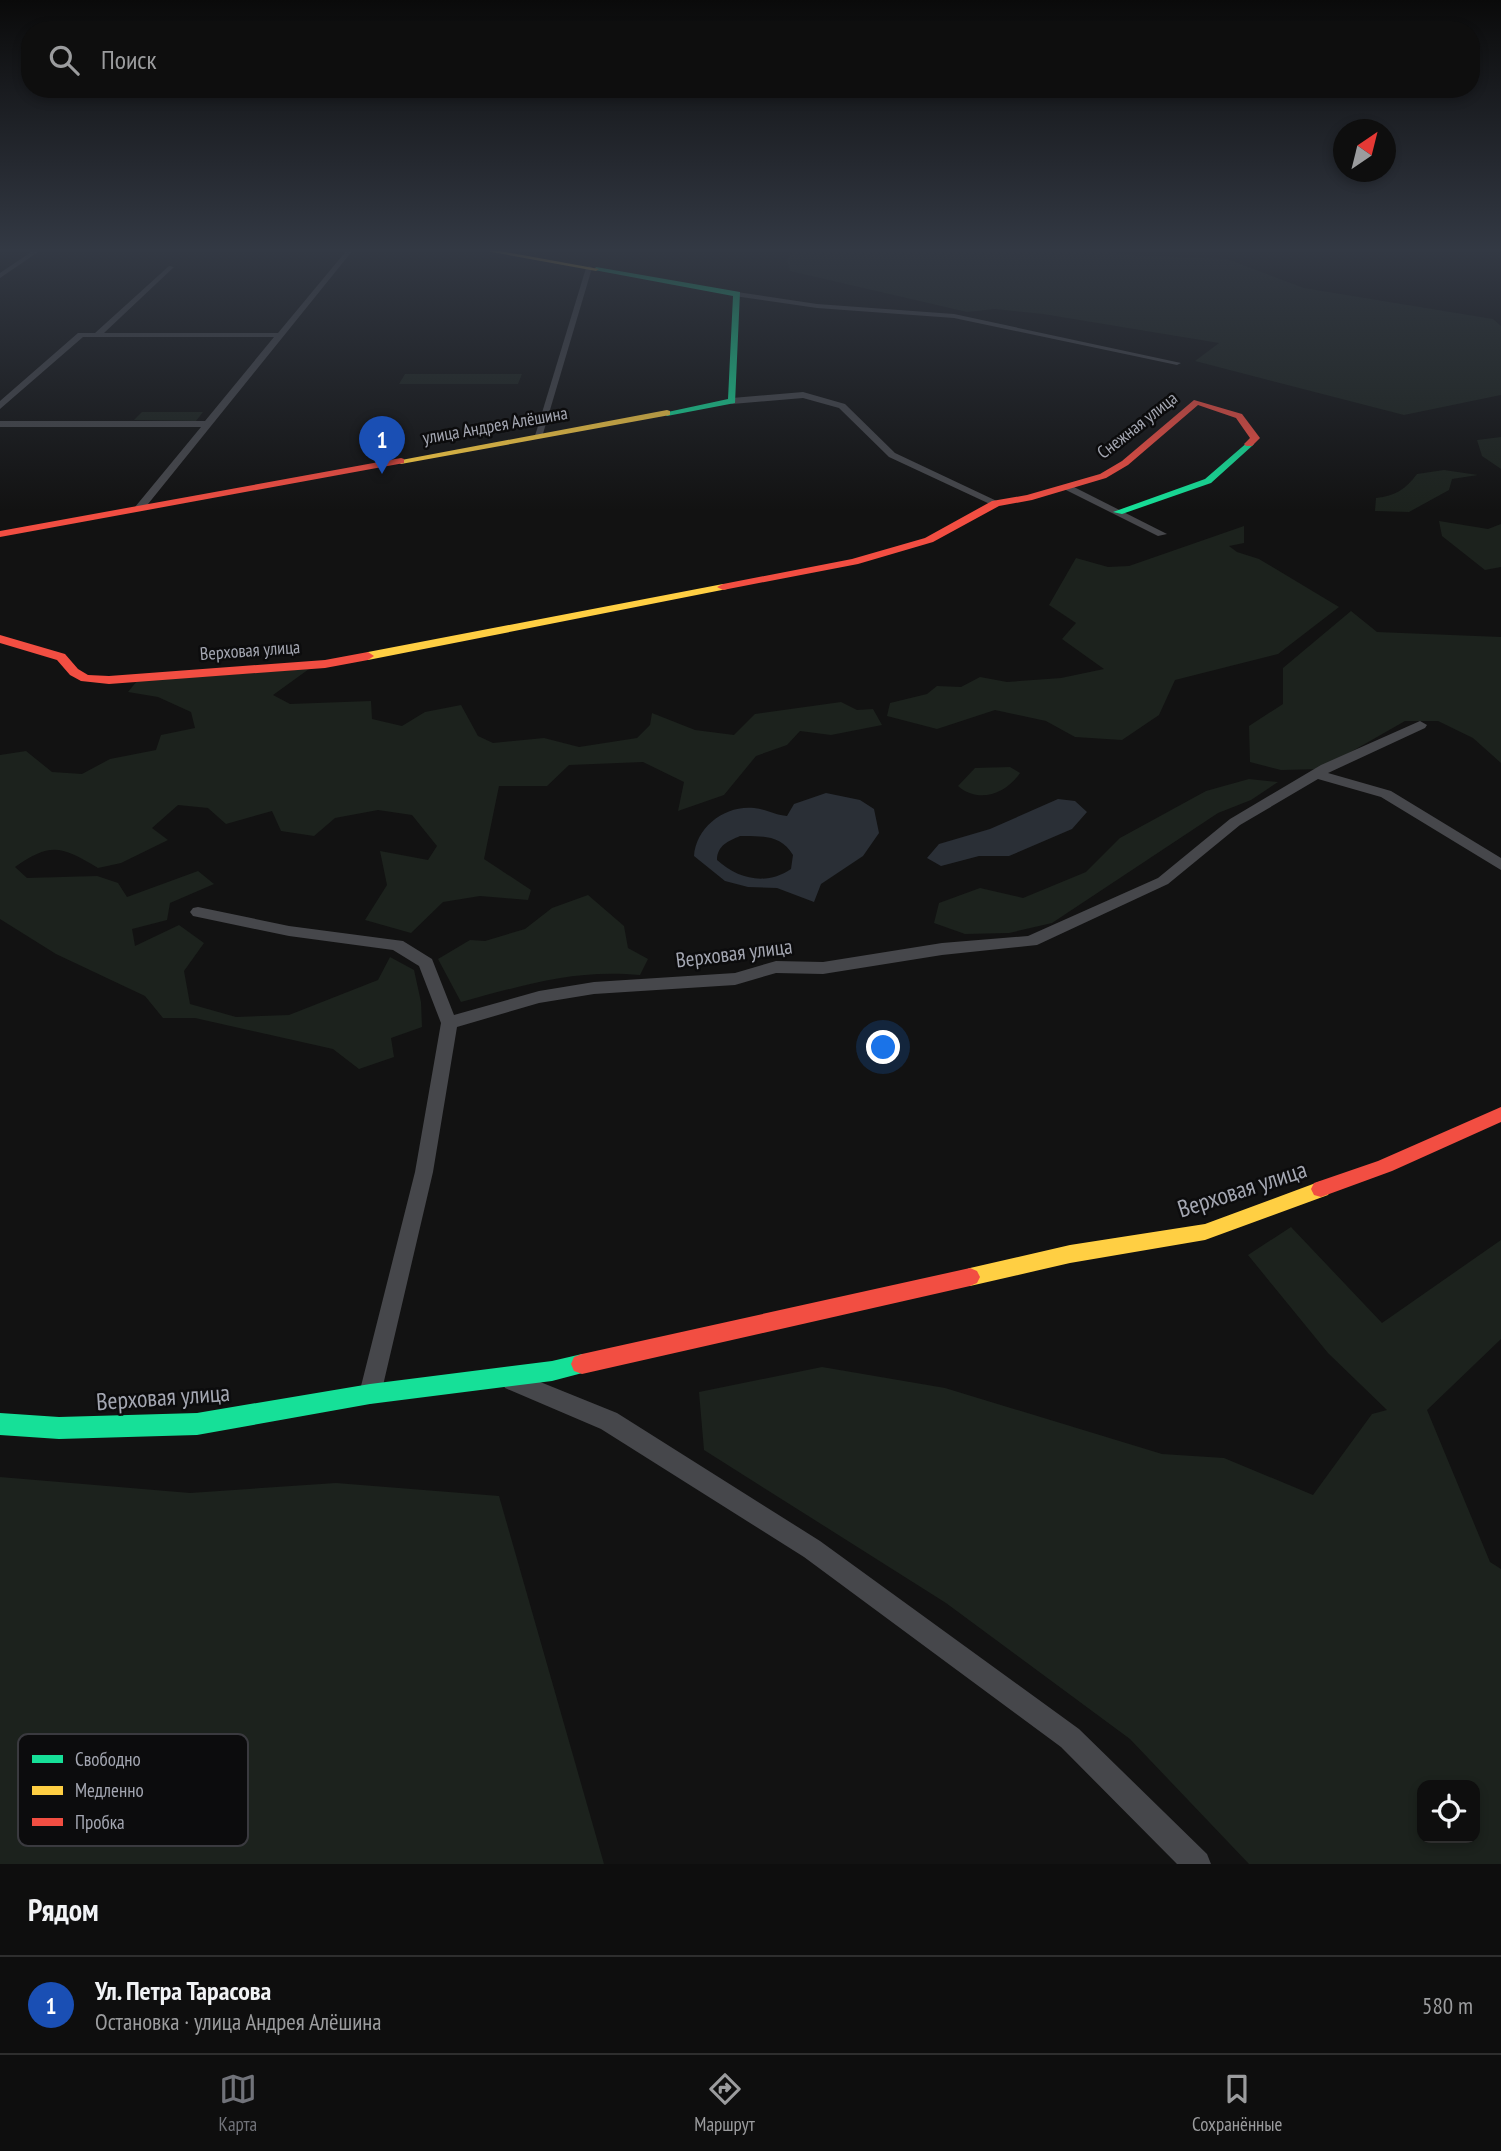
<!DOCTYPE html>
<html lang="ru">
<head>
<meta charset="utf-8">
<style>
  :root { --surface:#0e0e0e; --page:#171717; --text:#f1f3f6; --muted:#9b9c9e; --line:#2e2e2e; --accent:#71737a }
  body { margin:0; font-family:"PT Sans Narrow",sans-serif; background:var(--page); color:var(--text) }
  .controls { position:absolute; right:21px; bottom:21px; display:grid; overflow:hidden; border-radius:14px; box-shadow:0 4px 10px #0003 }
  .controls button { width:63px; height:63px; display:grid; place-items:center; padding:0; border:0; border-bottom:2px solid var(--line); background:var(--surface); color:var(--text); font:35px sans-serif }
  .compass { position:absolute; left:1333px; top:119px; width:63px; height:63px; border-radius:50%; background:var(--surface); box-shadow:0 4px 10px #0003; rotate:35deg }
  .you { position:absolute; left:884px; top:1048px; width:24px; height:24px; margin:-18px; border:5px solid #fff; border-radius:50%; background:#1a73e8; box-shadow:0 0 0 10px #1a73e833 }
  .badge { display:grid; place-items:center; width:46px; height:46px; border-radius:50%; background:var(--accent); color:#fff; font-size:23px; font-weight:700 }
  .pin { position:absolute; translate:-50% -58px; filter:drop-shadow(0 2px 4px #0008) }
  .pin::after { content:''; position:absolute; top:37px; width:24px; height:21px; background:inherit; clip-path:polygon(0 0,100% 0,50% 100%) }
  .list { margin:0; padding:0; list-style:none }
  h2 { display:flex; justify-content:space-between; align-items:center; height:91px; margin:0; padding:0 28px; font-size:30px }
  h2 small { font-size:23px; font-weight:400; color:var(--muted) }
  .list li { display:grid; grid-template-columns:46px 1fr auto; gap:21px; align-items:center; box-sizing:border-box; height:98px; padding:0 28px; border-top:2px solid var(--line) }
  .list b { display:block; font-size:26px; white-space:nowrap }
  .list p { margin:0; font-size:23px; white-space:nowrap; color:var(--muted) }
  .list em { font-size:23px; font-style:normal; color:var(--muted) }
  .icon { flex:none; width:38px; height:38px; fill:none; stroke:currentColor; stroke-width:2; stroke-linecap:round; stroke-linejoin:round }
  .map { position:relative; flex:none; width:1501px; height:1864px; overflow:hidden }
  .search { position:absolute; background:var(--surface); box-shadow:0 4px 10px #0003; left:21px; right:21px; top:21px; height:77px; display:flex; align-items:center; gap:18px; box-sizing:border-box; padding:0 24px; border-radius:28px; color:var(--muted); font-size:26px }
  .sheet { height:189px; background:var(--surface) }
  nav { display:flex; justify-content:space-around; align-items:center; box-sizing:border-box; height:98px; border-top:2px solid var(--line); background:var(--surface); font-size:19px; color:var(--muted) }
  nav a { display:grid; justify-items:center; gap:4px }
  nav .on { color:var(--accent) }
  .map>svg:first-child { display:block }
  .green { fill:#1c221d; fill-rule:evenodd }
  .water { fill:#2a2f36; fill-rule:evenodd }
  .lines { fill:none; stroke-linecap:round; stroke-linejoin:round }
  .street { fill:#46474b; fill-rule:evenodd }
  .fast { fill:#16e098; fill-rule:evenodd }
  .slow { fill:#ffcf43; fill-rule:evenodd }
  .jam { fill:#f24e42; fill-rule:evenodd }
  .labels { text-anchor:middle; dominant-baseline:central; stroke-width:5; stroke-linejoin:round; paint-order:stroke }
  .far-street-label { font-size:18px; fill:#a4a7b2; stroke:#0c0c0d }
  .street-label { font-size:21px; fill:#a4a7b2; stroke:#0c0c0d }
  .near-street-label { font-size:24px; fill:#a4a7b2; stroke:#0c0c0d }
  .key { fill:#0c0c0d; stroke:#3a3a3f; stroke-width:2 }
  .key-label { font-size:19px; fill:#a4a7b2 }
</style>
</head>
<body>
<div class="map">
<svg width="1501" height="1864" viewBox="0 0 1501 1864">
  <rect width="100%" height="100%" fill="#121212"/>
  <g class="green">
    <path d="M794 250H1103L1129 255 1227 259 1304 288 1493 319 1501 326V395L1404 415 1195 361 1219 343 1043 314 995 309 967 312 790 271 787 259Z"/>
    <path d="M405 374H522L518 384H399Z"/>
    <path d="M142 412H203L196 421 134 420Z"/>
    <path d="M1501 437V469L1482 456 1477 440Z"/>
    <path d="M1444 470 1478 475 1452 479 1449 490 1409 512 1375 511 1376 498C1395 496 1406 489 1417 474Z"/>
    <path d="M1439 521 1488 529 1501 524V567L1485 570 1442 536Z"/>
    <path d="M1244 526V543L1229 546 1237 552 1259 559 1339 607 1278 654 1175 680 1159 715 1122 740 1075 737 1046 721 995 710 937 729 887 716 890 703 927 694 937 686 961 687 980 677 1007 682 1061 678 1104 669 1062 639 1076 623 1049 605 1076 558 1108 567 1129 566Z"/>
    <path d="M1351 611 1377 632 1501 637V763L1473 738 1438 721H1405L1321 769 1281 770 1250 762 1249 726 1283 704V668Z"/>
    <path d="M309 669 273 695 290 704 371 701 372 719 402 726 425 712 461 705 478 736 493 743 544 738 579 747 637 738 650 725 652 713 695 730 734 735 755 714 841 702 857 710 873 709 882 725 831 735 800 731 787 745 756 756 724 795 678 811 684 782 643 762 569 765 547 786H499L484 859 531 890 528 900 480 896 443 902 411 933 365 920 387 885 380 851 428 860 437 846 412 815 378 810 335 818 314 836 281 831 272 811 226 824 208 808 178 805 152 828 168 840 121 863 98 868C61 846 51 842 15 867L27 878 97 876 118 883 127 897 198 871 214 884 170 903 167 920 132 929 135 946 179 925 204 943 184 971 190 1004 236 1017 289 1015 378 980 390 957 414 970 421 1002 422 1027 391 1038 394 1057 359 1069 333 1049 195 1018H163L145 996 56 954 0 919V755L26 751 52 772 82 774 110 759 156 750 161 735 195 728 191 712 158 697 128 692 137 681Z"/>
    <path d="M1010 767 1020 773C1006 794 978 804 958 786L975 768Z"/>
    <path d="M1249 779 1278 782 1251 800 1218 813 1052 923 1009 933 965 934 934 923 939 903 980 888 1023 898 1086 872 1120 838 1206 791Z"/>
    <path d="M588 895 624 926 628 948 648 959 640 975C573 969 525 985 461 1002L438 959 470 940 485 941 525 929 552 908Z"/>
    <path d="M1291 1227 1382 1323 1501 1240V1339L1427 1410 1490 1562 1501 1569V1864H1249L1130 1739 946 1603 704 1450 699 1392 822 1367 945 1388 1162 1454 1224 1458 1313 1495 1372 1414 1387 1410 1328 1353 1248 1255ZM1422 1785H1475V1838H1422Z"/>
    <path d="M0 1477 190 1493 336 1483 499 1496 604 1864H0Z"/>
  </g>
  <g class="water">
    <path d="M826 793 860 800 874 809 879 833 863 856 821 884 814 902 777 888 748 887 725 881 694 856C696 827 725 805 754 808 765 809 775 815 787 816L794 804ZM740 836C762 836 781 835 793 855L791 869C766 886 738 879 717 860 717 845 729 841 740 836Z"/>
    <path d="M1058 799 1075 801 1087 812 1072 829 1009 856H979L941 866 927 858 939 844 990 829Z"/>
  </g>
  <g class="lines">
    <g class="street">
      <path d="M34 250H41L0 278V273Z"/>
      <path d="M347 250H353L144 509 135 507 201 427H0V421H205L274 337H83L0 409V401L78 333H95L169 266 174 267 104 333H278Z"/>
      <path d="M589 266 592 268 542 437 534 439 586 268Z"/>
      <path d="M737 292 817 304 954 314 1181 363 1177 365 954 318 817 308 734 296Z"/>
      <path d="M803 392 845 404 895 453 1001 503 992 505 889 457 839 408 803 398 732 404 728 401 732 398Z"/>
      <path d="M1064 485H1070L1167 534 1158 536 1064 489Z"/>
      <path d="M1420 721 1427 725 1425 728 1328 773 1391 791 1501 858V870L1381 797 1318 779 1240 825 1168 884 1037 945 942 955 823 974 776 973 735 985 594 994 539 1003 457 1027 433 1172 381 1394 378 1401 370 1404 362 1401 359 1394 415 1172 441 1023 419 966 393 950 289 936 193 916 190 912 193 908 198 907 289 926 403 941 432 959 454 1015 539 991 594 982 735 973 776 961 823 962 942 943 1028 936 1158 878 1230 819 1321 765Z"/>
      <path d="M513 1371 617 1413 820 1541 1079 1729 1207 1854 1211 1864H1177L1061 1747 804 1557 601 1429 505 1388 502 1381 505 1374Z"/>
    </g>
    <g class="fast">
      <path d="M596 267 740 292 735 403 667 416 663 413 728 399 733 296 594 270Z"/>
      <path d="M1249 441 1254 444 1252 446 1211 483 1122 514 1113 512 1205 479Z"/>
      <path d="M582 1354 590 1357 593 1364 590 1371 552 1381 370 1404 197 1435 59 1439 0 1435V1413L59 1417 197 1413 370 1384 552 1361Z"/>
    </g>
    <g class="slow">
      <path d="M481 250H495L599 269 596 271Z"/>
      <path d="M667 410 670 411V415L401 464 396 461Z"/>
      <path d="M723 584 727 585V589L368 660 362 656 368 652Z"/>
      <path d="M1321 1181 1328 1183 1331 1189 1328 1195 1205 1240 1070 1263 970 1286 963 1283 960 1277 963 1271 970 1268 1070 1245 1205 1224Z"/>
    </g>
    <g class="jam">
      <path d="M1194 400 1242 414 1260 438 1252 446H1246L1244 444 1250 438 1236 418 1198 405 1128 465 1106 478 1032 500 999 506 933 542 858 564 723 590 717 587 723 584 852 559 925 538 992 501 1027 495 1100 474 1122 461Z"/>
      <path d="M401 458 404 459V463L0 537V531Z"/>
      <path d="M0 635 65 654 78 669 88 675 109 676 325 660 368 652 374 656 368 660 325 668 109 684 81 681 70 675 57 660 0 643Z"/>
      <path d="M1501 1107V1122L1392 1171 1321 1197 1314 1195 1311 1189 1314 1183 1378 1161Z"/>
      <path d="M970 1268 977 1271 980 1277 977 1283 970 1286 582 1374 574 1371 571 1364 574 1357 582 1354Z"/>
    </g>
  </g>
  <linearGradient id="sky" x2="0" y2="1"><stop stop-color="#0a0a0a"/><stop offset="0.49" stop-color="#333944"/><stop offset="1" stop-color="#333944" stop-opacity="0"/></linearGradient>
  <rect width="1501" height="511" fill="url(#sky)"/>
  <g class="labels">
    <g class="far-street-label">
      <text transform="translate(495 425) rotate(-10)">улица Андрея Алёшина</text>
      <text transform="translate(1137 425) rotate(-38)">Снежная улица</text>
      <text transform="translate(250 650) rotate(-4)">Верховая улица</text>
    </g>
    <g class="street-label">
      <text transform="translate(734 953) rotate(-7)">Верховая улица</text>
    </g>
    <g class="near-street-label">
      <text transform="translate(1242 1189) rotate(-18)">Верховая улица</text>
      <text transform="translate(163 1397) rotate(-4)">Верховая улица</text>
    </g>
  </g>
  <rect x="18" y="1734" width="230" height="112" rx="10" class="key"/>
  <rect x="32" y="1755" width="31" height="8" fill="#16e098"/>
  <rect x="32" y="1786" width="31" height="9" fill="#ffcf43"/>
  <rect x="32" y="1818" width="31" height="8" fill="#f24e42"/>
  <g class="key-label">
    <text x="75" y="1766">Свободно</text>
    <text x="75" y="1797">Медленно</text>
    <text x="75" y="1829">Пробка</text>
  </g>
</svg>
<div class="controls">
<button><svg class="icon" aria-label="locate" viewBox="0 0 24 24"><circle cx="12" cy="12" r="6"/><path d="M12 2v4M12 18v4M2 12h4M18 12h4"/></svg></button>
</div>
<svg class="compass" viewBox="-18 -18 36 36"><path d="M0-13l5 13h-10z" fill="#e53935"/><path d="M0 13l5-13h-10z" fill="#9b9c9e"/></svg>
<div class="you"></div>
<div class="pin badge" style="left:382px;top:474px;background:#1a4fb4">1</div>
<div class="search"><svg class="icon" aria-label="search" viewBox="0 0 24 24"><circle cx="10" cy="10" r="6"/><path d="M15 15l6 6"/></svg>Поиск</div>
</div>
<section class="sheet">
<h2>Рядом<small></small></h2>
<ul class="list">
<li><span class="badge" style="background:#1a4fb4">1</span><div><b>Ул. Петра Тарасова</b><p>Остановка · улица Андрея Алёшина</p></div><em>580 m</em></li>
</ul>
</section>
<nav>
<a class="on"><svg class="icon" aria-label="map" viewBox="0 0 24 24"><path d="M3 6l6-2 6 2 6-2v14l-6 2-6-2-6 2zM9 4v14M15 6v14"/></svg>Карта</a>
<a><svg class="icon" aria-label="directions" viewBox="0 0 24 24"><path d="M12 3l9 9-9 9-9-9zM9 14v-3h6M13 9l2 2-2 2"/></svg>Маршрут</a>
<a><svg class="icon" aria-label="saved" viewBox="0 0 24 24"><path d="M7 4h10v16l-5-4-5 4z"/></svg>Сохранённые</a>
</nav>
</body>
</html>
